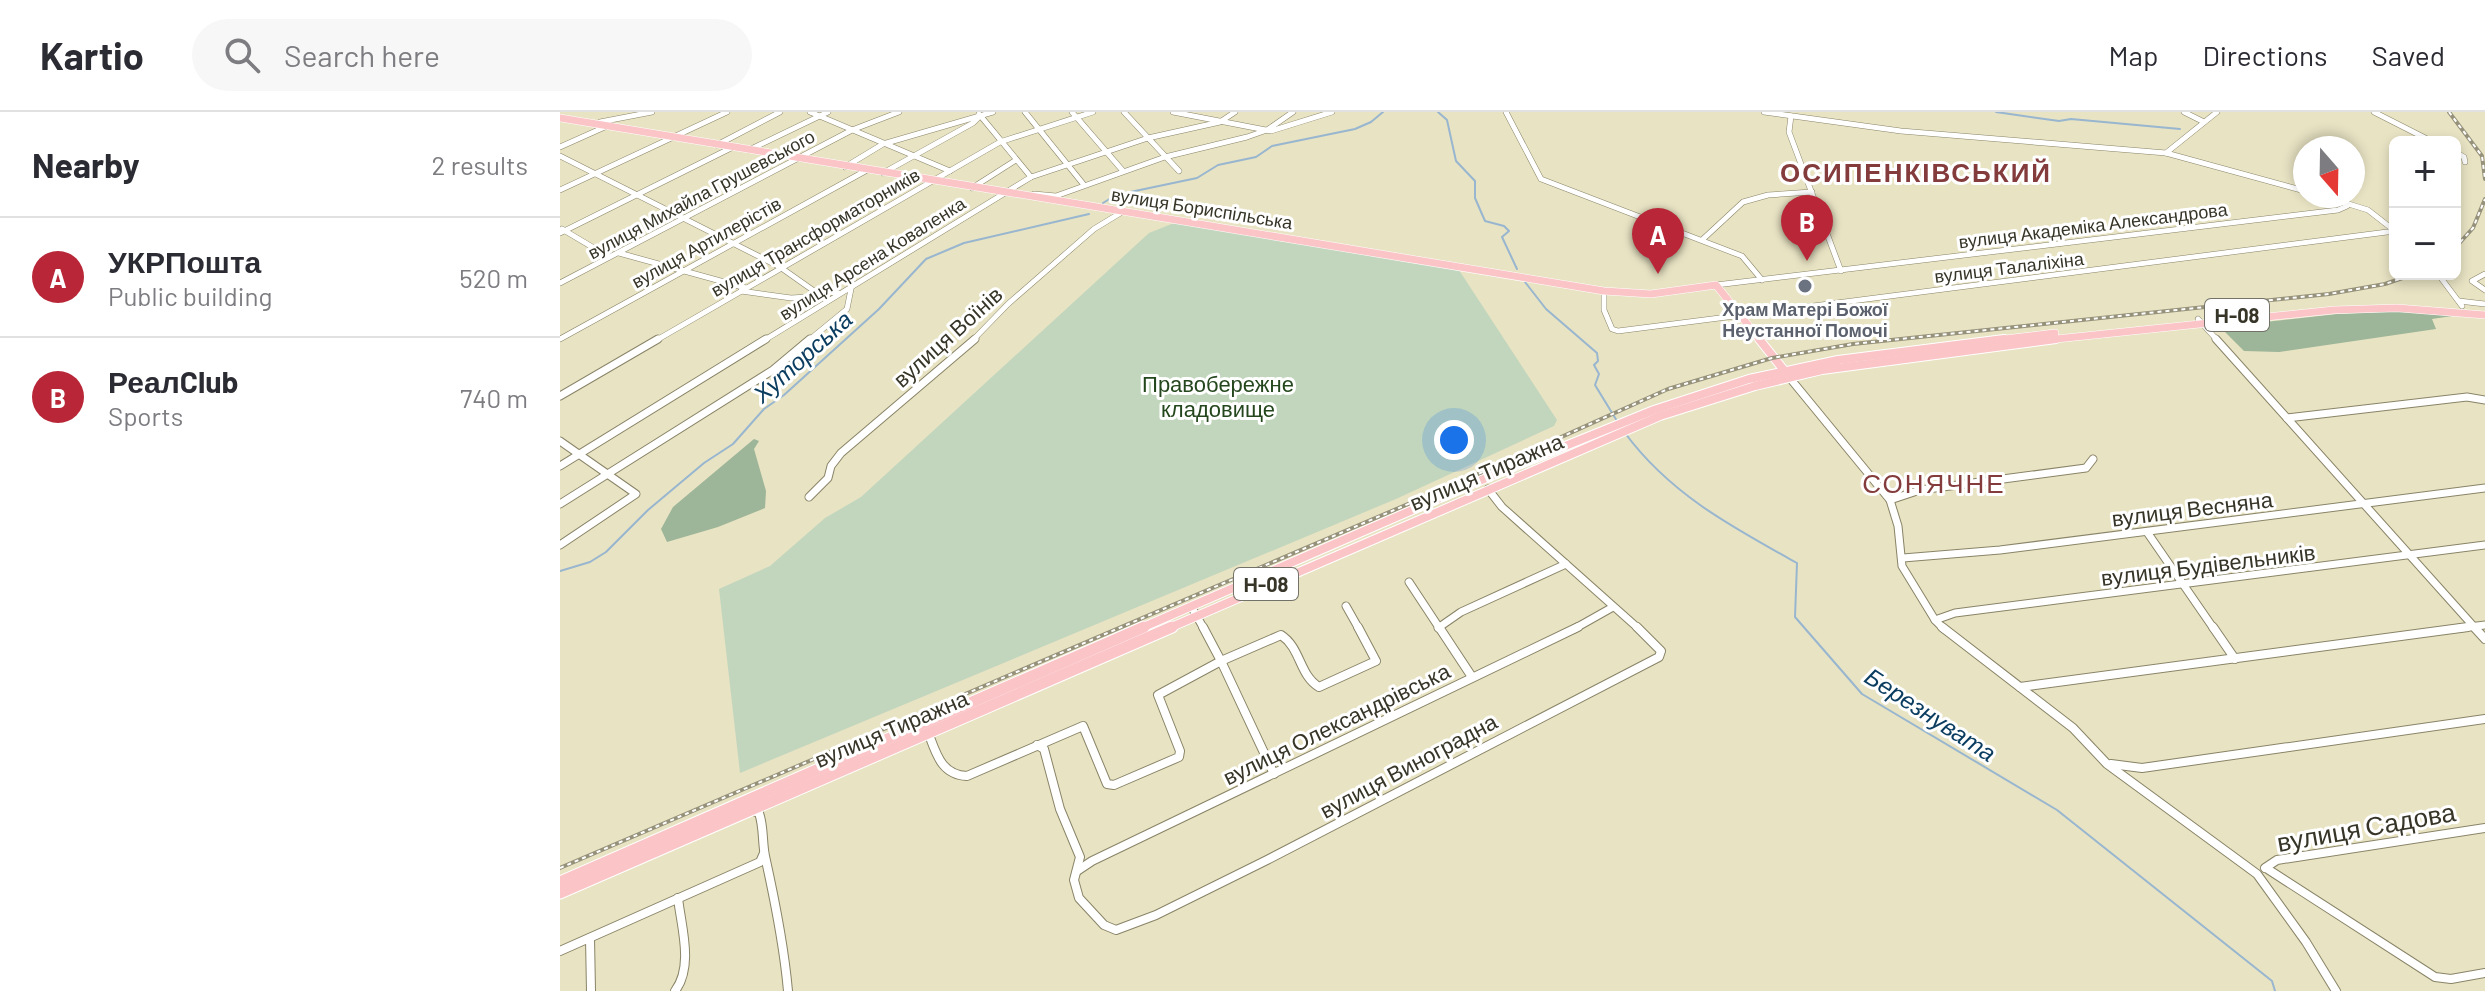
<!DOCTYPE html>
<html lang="en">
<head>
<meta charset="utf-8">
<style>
  :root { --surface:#fff; --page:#f7f7f7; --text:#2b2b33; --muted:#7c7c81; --line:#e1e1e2; --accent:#b82637 }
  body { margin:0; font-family:Barlow,sans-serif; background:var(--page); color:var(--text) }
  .controls { position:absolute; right:24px; top:24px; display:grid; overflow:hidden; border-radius:12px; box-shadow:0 4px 12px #0003 }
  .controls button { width:72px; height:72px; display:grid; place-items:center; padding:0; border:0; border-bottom:2px solid var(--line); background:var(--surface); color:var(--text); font:40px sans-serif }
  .compass { position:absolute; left:1733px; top:24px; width:72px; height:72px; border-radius:50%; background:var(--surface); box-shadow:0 4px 12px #0003; rotate:160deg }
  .you { position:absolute; left:894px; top:328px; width:28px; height:28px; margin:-20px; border:6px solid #fff; border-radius:50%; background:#1a73e8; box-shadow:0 0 0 12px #1a73e833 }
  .badge { display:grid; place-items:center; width:52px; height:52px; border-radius:50%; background:var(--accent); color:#fff; font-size:26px; font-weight:700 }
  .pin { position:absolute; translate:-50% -66px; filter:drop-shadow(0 2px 4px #0008) }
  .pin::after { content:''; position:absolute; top:42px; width:28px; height:24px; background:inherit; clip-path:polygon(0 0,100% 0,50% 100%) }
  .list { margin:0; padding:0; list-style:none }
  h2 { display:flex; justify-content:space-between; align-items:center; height:104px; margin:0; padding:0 32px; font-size:34px }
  h2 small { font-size:26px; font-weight:400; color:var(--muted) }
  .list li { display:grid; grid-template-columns:52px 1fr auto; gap:24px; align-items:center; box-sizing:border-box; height:120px; padding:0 32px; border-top:2px solid var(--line) }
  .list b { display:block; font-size:30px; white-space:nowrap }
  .list p { margin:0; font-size:26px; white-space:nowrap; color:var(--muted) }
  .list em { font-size:26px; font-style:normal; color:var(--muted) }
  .icon { flex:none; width:44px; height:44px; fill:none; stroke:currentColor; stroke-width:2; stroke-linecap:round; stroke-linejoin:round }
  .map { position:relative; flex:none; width:1925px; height:879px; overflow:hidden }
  header { display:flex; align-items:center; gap:48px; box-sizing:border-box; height:112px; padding:0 40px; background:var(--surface); border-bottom:2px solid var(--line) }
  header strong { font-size:38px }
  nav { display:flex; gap:44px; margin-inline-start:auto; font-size:28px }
  .search { width:560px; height:72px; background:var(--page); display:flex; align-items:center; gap:20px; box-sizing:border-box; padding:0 28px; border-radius:44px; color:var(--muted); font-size:30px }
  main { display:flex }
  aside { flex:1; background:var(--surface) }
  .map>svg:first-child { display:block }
  .green { fill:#c2d6be }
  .forest { fill:#9db598 }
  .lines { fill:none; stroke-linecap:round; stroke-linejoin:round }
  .stream { stroke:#98b6cf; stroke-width:2 }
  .minor-far2-casing { stroke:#898467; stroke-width:6 }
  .minor-far1-casing { stroke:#898467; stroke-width:9 }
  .minor-casing { stroke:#898467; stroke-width:10 }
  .major-far2-casing { stroke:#fff; stroke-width:8 }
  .major-far1-casing { stroke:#fff; stroke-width:10 }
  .major-casing { stroke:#fff; stroke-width:13 }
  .minor-far2 { stroke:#fff; stroke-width:5 }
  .minor-far1 { stroke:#fff; stroke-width:7 }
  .minor { stroke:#fff; stroke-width:8 }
  .major-far2 { stroke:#fbc5c8; stroke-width:7 }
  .major-far1 { stroke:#fbc5c8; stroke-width:8 }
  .major { stroke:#fbc5c8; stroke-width:11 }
  .rail-casing { stroke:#95917a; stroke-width:4 }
  .rail { stroke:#fff; stroke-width:2; stroke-dasharray:4; stroke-linecap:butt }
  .worship-dot { fill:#6b7280; stroke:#fff; stroke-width:3 }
  .labels { text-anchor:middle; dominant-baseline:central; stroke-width:6; stroke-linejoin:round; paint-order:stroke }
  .far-street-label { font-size:18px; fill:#373528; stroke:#fff }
  .far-worship-label { font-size:18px; font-weight:bold; fill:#5b616d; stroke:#fff }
  .shield { fill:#fff; stroke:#737268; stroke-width:2 }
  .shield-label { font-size:20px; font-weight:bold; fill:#373528 }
  .street-label { font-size:22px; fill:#373528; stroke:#fff }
  .park-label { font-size:22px; fill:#25471d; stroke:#fff }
  .water-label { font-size:24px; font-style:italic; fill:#0b3d60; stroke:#fff }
  .far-district-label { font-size:26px; font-weight:bold; letter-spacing:2px; fill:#833b3c; stroke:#fff }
  .quarter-label { font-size:26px; letter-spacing:2px; fill:#833b3c; stroke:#fff }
  .near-street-label { font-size:26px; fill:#373528; stroke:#fff }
</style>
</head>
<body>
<header>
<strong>Kartio</strong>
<div class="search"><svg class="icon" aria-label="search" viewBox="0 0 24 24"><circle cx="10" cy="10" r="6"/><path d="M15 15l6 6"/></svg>Search here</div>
<nav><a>Map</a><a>Directions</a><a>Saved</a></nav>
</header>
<main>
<aside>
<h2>Nearby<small>2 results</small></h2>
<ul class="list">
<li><span class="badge">A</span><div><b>УКРПошта</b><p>Public building</p></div><em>520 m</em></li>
<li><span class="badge">B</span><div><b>РеалClub</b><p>Sports</p></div><em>740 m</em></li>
</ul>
</aside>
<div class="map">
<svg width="1925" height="879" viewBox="0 0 1925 879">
  <rect width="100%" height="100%" fill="#e8e3c3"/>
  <path class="green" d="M614 111 897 155 997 308 994 314 836 387 180 661 159 477 210 454 265 406 301 385 589 121Z"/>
  <g class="forest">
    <path d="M1839 199 1899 203 1872 207 1876 217 1719 240 1684 239 1660 215 1777 202Z"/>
    <path d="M194 327 199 329 194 337 206 379 205 396 158 415 107 430 101 417 113 395Z"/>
  </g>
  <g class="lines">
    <g class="stream">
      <path d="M878 0 887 8 896 49 915 69V86L925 109 944 114 949 119 942 125 957 157"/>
      <path d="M1436 0 1499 9 1511 7 1620 17"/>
      <path d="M543 91 556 83 637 66 658 53 696 45 712 34 795 17 811 10 823 0"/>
      <path d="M965 170 986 197 1037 241 1038 249 1034 253 1039 262 1035 273 1057 309"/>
      <path d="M1065 321C1110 382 1172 415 1237 451L1235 505 1302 582 1497 698 1712 869 1715 879"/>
      <path d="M0 459 30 450 46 440 88 398 144 351 173 332 204 297 224 283 319 197 366 147 404 131 529 102"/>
    </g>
    <g class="minor-far2-casing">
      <g id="minor-far2">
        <path d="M250 0 390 59"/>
        <path d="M465 0 524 73"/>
        <path d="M512 0 563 59"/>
        <path d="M564 0 619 59"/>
        <path d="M613 0 711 19 772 0"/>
        <path d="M946 0 981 67 1182 144 1202 168"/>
        <path d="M1204 0 1341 19 1606 41 1745 79"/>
        <path d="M1624 0 1644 10"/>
        <path d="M1814 0 1873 30"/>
        <path d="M419 2 471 65"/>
        <path d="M1231 4 1229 20 1281 159"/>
        <path d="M40 10 92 0"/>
        <path d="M157 33 220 0"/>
        <path d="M0 35 47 14"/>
        <path d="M189 38 268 0"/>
        <path d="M1895 40 1904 45 1905 50"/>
        <path d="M1606 41 1657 0"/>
        <path d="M0 44 220 155 254 179 279 181"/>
        <path d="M285 55 323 32 433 0"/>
        <path d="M323 61 413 11 420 4"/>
        <path d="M412 76 456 48"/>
        <path d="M0 78 167 0"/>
        <path d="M474 82 496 84 605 45 687 25 707 18 733 0"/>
        <path d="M2 117 49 145"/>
        <path d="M0 121 171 36"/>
        <path d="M1142 128 1183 90 1208 83 1252 80"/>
        <path d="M59 141 186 176"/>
        <path d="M1878 162 1902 194"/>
        <path d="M1925 162 1912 169 1925 178"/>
        <path d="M0 171 292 18 339 0"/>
        <path d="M1156 173 1778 98 1787 94"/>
        <path d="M181 179 231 186 264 184"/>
        <path d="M1044 179V198L1052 217 1058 219 1835 119 1808 98 1763 84"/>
        <path d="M1899 189 1925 192"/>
        <path d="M1638 207 1658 229"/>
        <path d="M0 227 307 58"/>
        <path d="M95 229 440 30 533 0"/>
        <path d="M203 229 471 65 588 26 660 10 675 0"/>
        <path d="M248 229 287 197 291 177"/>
        <path d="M412 229 448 192 534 117 562 100"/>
      </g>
    </g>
    <g class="minor-far1-casing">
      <g id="minor-far1">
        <path d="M1656 227 1916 517"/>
        <path d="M1229 265 1330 388 1338 414 1342 454 1375 508 1384 517"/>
        <path d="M0 284 98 227"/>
        <path d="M1727 306 1907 285 1925 288"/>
        <path d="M0 329 76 382 0 433"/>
        <path d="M0 354 206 227"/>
        <path d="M928 377 942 395 1079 517"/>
        <path d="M249 385 268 366 271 354 281 341 415 227"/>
        <path d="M1330 388 1360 378 1526 356 1533 347"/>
        <path d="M0 392 213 258 250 227"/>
        <path d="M1587 420 1654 517"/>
        <path d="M1343 446 1440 438 1925 376"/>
        <path d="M849 470 880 517"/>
        <path d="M631 494 644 517"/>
        <path d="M786 494 799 517"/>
        <path d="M1375 508 1395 501 1925 433"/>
        <path d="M878 516 901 500 1006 452"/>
        <path d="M1014 517 1053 495"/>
        <path d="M1893 517 1925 513"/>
      </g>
    </g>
    <g class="minor-casing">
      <g id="minor">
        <path d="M643 515 661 549 721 523C741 536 739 563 759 575L816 549 798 515"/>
        <path d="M879 515 912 565"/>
        <path d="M1382 515 1513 616 1547 652 1697 762 1746 830 1776 879"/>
        <path d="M1653 515 1675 547"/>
        <path d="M1914 515 1925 527"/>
        <path d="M1460 575 1908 515"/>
        <path d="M368 620C376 641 381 663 407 664L523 614 547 672 554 673 619 645 620 639 598 583 661 549 714 662"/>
        <path d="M477 633 484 637 500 697 520 745 514 768 519 786 544 813 556 818 596 803 707 748 1099 545 1101 539 1077 515"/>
        <path d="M1551 652 1582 656 1925 607"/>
        <path d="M191 698 199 701C204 715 202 730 205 744 215 789 224 833 228 879"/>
        <path d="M1705 756 1717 748 1925 716"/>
        <path d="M1706 756 1875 865 1891 867 1925 861"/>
        <path d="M517 759 532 749 1018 515"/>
        <path d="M30 826 31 879"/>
        <path d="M0 839 200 750 204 741"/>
        <path d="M115 879C134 854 121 814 118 786"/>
      </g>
    </g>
    <g class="major-far2-casing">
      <g id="major-far2">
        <path d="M0 6 1044 179 1091 182 1156 173 1201 229"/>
        <path d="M1428 229 1495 221"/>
        <path d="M1477 229 1774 198 1837 196 1925 203"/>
      </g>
    </g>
    <g class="major-far1-casing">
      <g id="major-far1">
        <path d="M1199 227 1227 262"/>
        <path d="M579 517 919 369 1094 298 1189 267 1278 248 1444 227"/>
        <path d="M607 517 1100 304 1195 274 1262 258 1496 227"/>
      </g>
    </g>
    <g class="major-casing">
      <g id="major">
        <path d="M0 770 584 515"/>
        <path d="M0 781 612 515"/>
      </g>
    </g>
    <use href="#minor-far2" class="minor-far2"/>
    <use href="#minor-far1" class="minor-far1"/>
    <use href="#minor" class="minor"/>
    <use href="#major-far2" class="major-far2"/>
    <use href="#major-far1" class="major-far1"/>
    <use href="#major" class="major"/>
    <g class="rail-casing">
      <g id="rail">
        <path d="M1889 0 1922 44 1925 67"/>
        <path d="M1895 136 1913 116 1925 87"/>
        <path d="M0 756 939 353 1108 277 1212 246 1293 232 1769 182 1825 172 1854 162"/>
      </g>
    </g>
    <use href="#rail" class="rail"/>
  </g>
  <circle class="worship-dot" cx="1245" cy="174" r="8"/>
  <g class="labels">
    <g class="far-street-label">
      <text transform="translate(141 82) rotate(-28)">вулиця Михайла Грушевського</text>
      <text transform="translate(642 96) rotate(9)">вулиця Бориспільська</text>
      <text transform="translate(1533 113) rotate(-7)">вулиця Академіка Александрова</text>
      <text transform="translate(255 120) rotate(-30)">вулиця Трансформаторників</text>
      <text transform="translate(146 130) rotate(-29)">вулиця Артилерістів</text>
      <text transform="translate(312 146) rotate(-32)">вулиця Арсена Коваленка</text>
      <text transform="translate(1449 155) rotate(-7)">вулиця Талаліхіна</text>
    </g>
    <g class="far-worship-label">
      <text x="1245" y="197">Храм Матері Божої<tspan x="1245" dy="21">Неустанної Помочі</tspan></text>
    </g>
    <g class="shield">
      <rect x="1645" y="187" width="64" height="32" rx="6"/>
      <rect x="674" y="456" width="64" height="32" rx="6"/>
    </g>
    <g class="shield-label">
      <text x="1677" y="203">Н-08</text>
      <text x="706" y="472">Н-08</text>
    </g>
    <g class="street-label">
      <text transform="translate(387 224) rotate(-42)">вулиця Воїнів</text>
      <text transform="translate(926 359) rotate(-23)">вулиця Тиражна</text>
      <text transform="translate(1632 396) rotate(-7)">вулиця Весняна</text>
      <text transform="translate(1648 452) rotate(-7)">вулиця Будівельників</text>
      <text transform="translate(776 611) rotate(-26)">вулиця Олександрівська</text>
      <text transform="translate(331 616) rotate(-23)">вулиця Тиражна</text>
      <text transform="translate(848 653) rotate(-28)">вулиця Виноградна</text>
    </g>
    <g class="park-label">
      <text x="658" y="271">Правобережне<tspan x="658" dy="25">кладовище</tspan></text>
    </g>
    <g class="water-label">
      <text transform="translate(242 244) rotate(-42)">Хуторська</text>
      <text transform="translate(1371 602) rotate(33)">Березнувата</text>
    </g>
    <g class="far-district-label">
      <text x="1356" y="59">ОСИПЕНКІВСЬКИЙ</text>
    </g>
    <g class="quarter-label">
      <text x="1374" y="370">СОНЯЧНЕ</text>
    </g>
    <g class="near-street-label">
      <text transform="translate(1806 714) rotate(-10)">вулиця Садова</text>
    </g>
  </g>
</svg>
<div class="controls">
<button>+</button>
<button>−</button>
</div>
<svg class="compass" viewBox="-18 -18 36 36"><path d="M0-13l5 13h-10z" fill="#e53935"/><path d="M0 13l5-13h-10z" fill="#7c7c81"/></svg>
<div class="you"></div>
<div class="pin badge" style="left:1098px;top:162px">A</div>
<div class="pin badge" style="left:1247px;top:149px">B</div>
</div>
</main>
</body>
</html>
